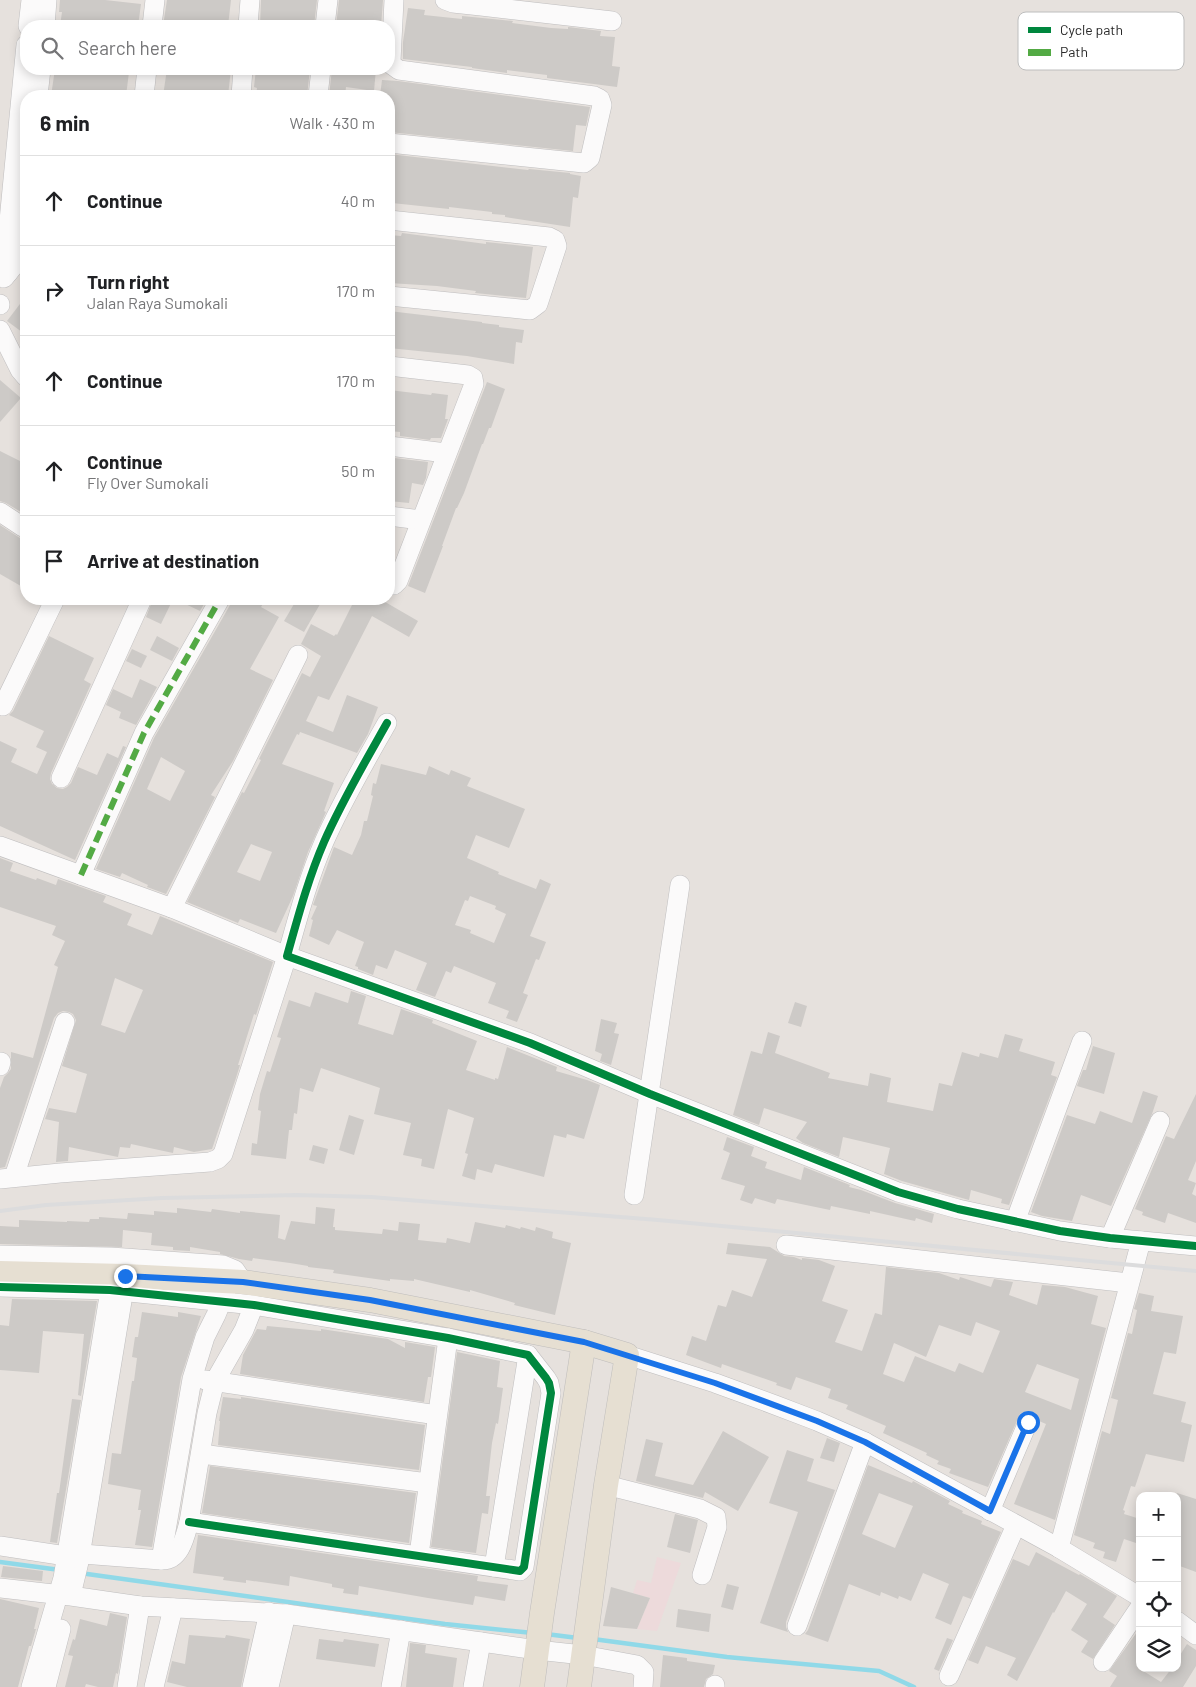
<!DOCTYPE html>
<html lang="en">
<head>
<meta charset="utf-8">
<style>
  :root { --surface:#fff; --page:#f2f2f2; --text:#202124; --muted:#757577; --line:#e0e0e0 }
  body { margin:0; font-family:Barlow,sans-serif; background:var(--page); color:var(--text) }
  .controls { position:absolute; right:15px; bottom:15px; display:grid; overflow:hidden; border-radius:10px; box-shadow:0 2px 12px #0003 }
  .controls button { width:45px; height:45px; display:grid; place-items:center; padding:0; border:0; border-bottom:1px solid var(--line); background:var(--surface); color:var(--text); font:25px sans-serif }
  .stop { position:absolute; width:15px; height:15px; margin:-11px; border:4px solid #1a73e8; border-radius:50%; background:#fff }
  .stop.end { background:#1a73e8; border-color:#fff; box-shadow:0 1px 5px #0008 }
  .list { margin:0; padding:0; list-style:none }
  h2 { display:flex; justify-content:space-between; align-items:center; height:65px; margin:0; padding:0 20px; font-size:21px }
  h2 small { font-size:16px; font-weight:400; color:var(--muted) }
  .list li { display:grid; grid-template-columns:32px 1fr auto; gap:15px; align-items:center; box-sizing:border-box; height:90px; padding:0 20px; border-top:1px solid var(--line) }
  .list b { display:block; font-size:19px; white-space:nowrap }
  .list p { margin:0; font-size:16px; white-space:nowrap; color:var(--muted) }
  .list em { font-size:16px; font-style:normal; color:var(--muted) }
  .icon { flex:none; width:28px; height:28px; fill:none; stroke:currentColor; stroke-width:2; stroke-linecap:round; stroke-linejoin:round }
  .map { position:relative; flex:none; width:1196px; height:1687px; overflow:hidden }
  .search { position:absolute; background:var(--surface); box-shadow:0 2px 12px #0003; left:20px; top:20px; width:375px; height:55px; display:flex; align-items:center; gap:12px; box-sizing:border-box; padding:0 18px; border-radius:20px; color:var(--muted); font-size:19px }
  .panel { position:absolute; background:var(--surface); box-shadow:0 2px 12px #0003; left:20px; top:90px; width:375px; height:515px; border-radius:20px }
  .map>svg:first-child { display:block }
  .medical { fill:#eddadb }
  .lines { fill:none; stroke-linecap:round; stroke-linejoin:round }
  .stream { stroke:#90d9e8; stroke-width:4.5 }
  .building { fill:#cdcac7; fill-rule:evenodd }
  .minor-casing { stroke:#bfbebf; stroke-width:20 }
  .major-casing { stroke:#bfbdbc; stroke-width:25 }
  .minor { stroke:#fbfafa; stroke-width:19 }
  .major { stroke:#e6dfd2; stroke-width:24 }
  .rail { stroke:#dcdcdd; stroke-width:4 }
  .quiet { stroke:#53aa44; stroke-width:6; stroke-dasharray:12 6; stroke-linecap:butt }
  .cycleway-casing { stroke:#fff; stroke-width:11 }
  .cycleway { stroke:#00873e; stroke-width:8 }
  .route { stroke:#1a73e8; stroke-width:6 }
  .key { fill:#fff; stroke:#bebebe; stroke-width:1 }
  .key-label { font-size:14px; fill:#282828 }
</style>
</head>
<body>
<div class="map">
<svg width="1196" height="1687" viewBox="0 0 1196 1687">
  <rect width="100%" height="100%" fill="#e6e1dd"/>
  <path class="medical" d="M657 1557 681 1563 657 1631 637 1629 650 1598 633 1593 637 1580 651 1583Z"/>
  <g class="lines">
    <g class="stream">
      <path d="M0 1562 60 1570"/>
      <path d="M80 1573 445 1624 533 1633"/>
      <path d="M546 1634 578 1638"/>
      <path d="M593 1639 727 1657 879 1671 914 1687"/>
    </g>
  </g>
  <g class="building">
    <path d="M60 0H105L141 4 138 26H60L62 12H59Z"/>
    <path d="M167 0H231L228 26H163Z"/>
    <path d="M261 0H317L314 26H260Z"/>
    <path d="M339 0H383L381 26H336Z"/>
    <path d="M408 8 425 10 424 15 462 19V16L513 21 512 23 551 28 568 29V27L601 31 600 36 615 37 612 66 620 67 617 87 547 78V75L507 70V73L472 68V67L403 59V42Z"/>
    <path d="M55 69 94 71V69H102L129 72 126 96H51Z"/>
    <path d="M167 69H231L228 96H163Z"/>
    <path d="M256 69H310L307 96 278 94V96H256L257 88 254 87Z"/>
    <path d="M332 69H376L374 91 346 87 345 96H329Z"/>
    <path d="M382 80 398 81 590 107 586 126 576 125 573 151 389 132V96H380Z"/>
    <path d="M389 154 528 170 529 169 570 173V174L581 176 578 198 573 197 570 227 505 217V215L492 214V212L449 207V209L392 203 395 176 389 175Z"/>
    <path d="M402 233 486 244V242L533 247 526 298 475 293 476 291 437 286 389 283V235L401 236Z"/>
    <path d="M26 296V335L7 321Z"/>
    <path d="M389 311 482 322V323L499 325V327L524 330 522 343 516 342 514 364 467 356 389 348Z"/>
    <path d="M0 380 21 398 0 422Z"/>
    <path d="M487 382 505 389 491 428H489L483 444H482L464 493 457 508H456L442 546H443L425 593 408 586Z"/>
    <path d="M389 390 431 395 432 393 448 395 445 419H448L441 438H431L430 440 400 436V432L389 431Z"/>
    <path d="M0 451 26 464V515L6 503 0 501Z"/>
    <path d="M394 458 428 462 426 478 423 485 412 483 409 503 389 501V460L394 461Z"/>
    <path d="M0 525 26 542V589L0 574Z"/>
    <path d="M153 599H173L161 624 146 617Z"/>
    <path d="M175 599H207L200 611Z"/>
    <path d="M231 599H266L261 607 279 617 250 669 273 680 233 761 211 795 215 797 166 894 147 887 148 885 122 873 120 877 96 869 154 738 230 605ZM161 757 185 771 170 801 147 789Z"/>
    <path d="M297 599H323L304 632 284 621Z"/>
    <path d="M355 599H380L418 621 409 637 372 616 329 700 318 696 306 721 333 732 347 695 378 707 368 734 357 753 300 732 299 735 297 734 282 764 334 783 324 811 326 812 308 852 293 896 276 933 240 919 238 923 187 902 242 792 244 793 261 760 259 759 302 673 310 677 321 656 301 644 311 624 334 636 336 634 337 635ZM251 844 272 852 260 881 237 872Z"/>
    <path d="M49 636 94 658 84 680 91 684 51 773 50 779 52 784 57 788 63 789 67 787 71 783 78 767 97 775 107 753 118 758 123 746 126 747 75 860 0 826V741L17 749 11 762 37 774 47 752 36 747 44 731 9 715 13 711Z"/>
    <path d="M157 636 179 648 172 661 150 650Z"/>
    <path d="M132 649 147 656 141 668 126 661Z"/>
    <path d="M140 679 157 687 136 725 119 718 121 712 106 705 113 689 132 698Z"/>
    <path d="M381 764 426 775 429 766 449 775 451 770 471 778 467 786 525 809 509 848 476 835 467 858 499 872 498 874 536 889 540 879 551 884 530 936 546 942 539 960 536 959 523 993 528 995 517 1022 506 1018 509 1011 488 1003 496 983 454 966 451 973 446 971 435 997 416 990 427 963 395 950 387 969 376 965 373 975 358 969V967L355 966 364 942 337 930 329 945 309 936 313 920 311 919 317 906 313 905 334 847 352 855 361 835 364 821H367L373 796 371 795 373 783 376 784ZM470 896 496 906 495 909 506 914 494 943 470 933 471 930 455 925 465 900 468 901Z"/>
    <path d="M0 858 13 863 10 871 36 880 37 878 56 885 58 879 106 896 103 902 132 914 127 925 152 935 160 916 273 962 256 1015 254 1014 238 1065H240L235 1081 212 1149 194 1152 174 1147 173 1153 131 1144 130 1148 120 1147 118 1157 69 1147 68 1161 56 1162 59 1122 45 1119 49 1108 76 1113 87 1074 62 1066 76 1020 73 1014 69 1012 63 1011 58 1013 54 1018 5 1167 0 1168V1088L4 1077 8 1073 11 1069V1052L33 1058 58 967 54 965 65 941 52 935 56 926 0 907ZM115 978 143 990 125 1033 101 1025Z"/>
    <path d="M351 991 366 996 358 1024 393 1035 401 1009 433 1020 432 1023 477 1041 466 1070 495 1080V1078L498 1079 507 1047 557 1067 556 1071 587 1080 600 1085 584 1139 567 1134 566 1138 554 1135 544 1177 495 1164 492 1173 477 1169 475 1180 462 1176 468 1154 465 1153 474 1118 448 1109 434 1169 421 1166 422 1159 403 1155 411 1123 374 1114 380 1088 321 1068 313 1092 300 1088 297 1114 294 1113 292 1130H289L286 1159 251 1155 252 1143 257 1144 261 1111 258 1110 260 1094 267 1071 270 1072 281 1038 277 1037 289 1000 310 1007 315 992 348 1003Z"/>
    <path d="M795 1002 807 1006 801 1027 788 1023Z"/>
    <path d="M601 1019 617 1023 614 1033 619 1034 611 1065 600 1061 602 1054 595 1051Z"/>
    <path d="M768 1032 780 1036 775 1053 830 1073 828 1078 868 1086 870 1073 891 1078 887 1102 933 1111 939 1083 952 1086 962 1052 979 1057 980 1053 998 1058 1005 1034 1023 1039 1019 1051 1055 1062 1051 1075 1057 1077 1009 1205 1001 1203 1002 1199 971 1190 969 1200 902 1181 884 1174 890 1148 843 1137 839 1157 803 1143 796 1138 807 1122 764 1108 759 1125 733 1115 751 1051 762 1054Z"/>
    <path d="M1093 1046 1115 1053 1104 1094 1077 1086 1083 1070H1086Z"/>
    <path d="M1143 1091 1158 1096 1152 1114 1111 1206 1081 1195 1072 1221 1042 1216 1031 1212 1067 1115 1095 1124 1100 1111 1132 1123Z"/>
    <path d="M1196 1094V1161L1188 1180 1196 1183 1192 1194 1196 1196V1223L1168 1213 1165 1223 1142 1215 1143 1212 1135 1209 1166 1136 1174 1139Z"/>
    <path d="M349 1115 364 1120 354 1155 339 1150Z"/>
    <path d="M727 1137 754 1147 751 1156 767 1162 765 1168 801 1180 804 1167 850 1185 849 1187 861 1190 895 1203 934 1214 932 1223 916 1218 915 1221 870 1211V1214L831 1206 830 1210 777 1199 775 1204 755 1198 752 1204 740 1200 745 1186 721 1179 730 1153 723 1150Z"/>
    <path d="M313 1145 328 1149 324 1164 309 1160Z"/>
    <path d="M316 1207 335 1209 333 1227H335V1230L382 1234 383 1229 398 1231 399 1222 420 1224 418 1240 446 1243 447 1238 470 1243 475 1222 505 1228 506 1225 520 1229 521 1227 535 1231 536 1227 553 1232 552 1238 571 1243 555 1315 514 1305 515 1303 470 1290V1292L414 1279V1281L390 1279V1281L333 1273 334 1270 308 1267V1266L290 1263 253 1258 252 1261 239 1259 220 1254V1252L190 1247V1251L173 1250V1247L151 1245 152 1233 123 1230 122 1247 0 1244V1226L19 1227V1220L67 1222V1221L89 1222 90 1219H99V1217L127 1219 128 1213 154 1215V1211L177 1213V1208L211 1212 212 1209 240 1213V1211L280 1215 278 1238 285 1240 291 1221 315 1224Z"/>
    <path d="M728 1243 770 1247 784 1256 794 1257 802 1260V1258L819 1260 835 1266 822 1301 848 1310 835 1342 862 1351 875 1313 882 1315 886 1267 939 1273 959 1280 960 1277 991 1287 994 1279 1013 1282 1009 1295 1037 1305 1042 1285 1065 1287 1098 1296 1091 1324 1106 1328 1055 1520 1014 1504 1046 1424 1039 1421 1037 1416 1033 1412 1026 1411 1020 1414 988 1487 949 1473 951 1469 937 1464 939 1461 926 1455 927 1453 883 1433 886 1426 846 1409 848 1405 828 1398 831 1389 796 1377 791 1390 776 1385 777 1383 722 1364 721 1368 686 1355 692 1336 706 1341 718 1305 726 1307 732 1290 752 1297 767 1259 726 1254ZM976 1322 1000 1331 983 1373 959 1363 955 1372 915 1356 904 1382 883 1374 894 1343 926 1357 939 1325 971 1336ZM1037 1364 1079 1379 1071 1410 1025 1392Z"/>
    <path d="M1139 1293 1154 1296 1151 1311 1183 1316 1176 1354 1164 1352 1153 1394 1186 1402 1181 1422 1192 1425 1184 1462 1146 1454 1135 1487 1131 1486 1123 1510 1125 1511 1124 1514 1140 1519V1531L1136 1543 1124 1539 1116 1562 1103 1558 1105 1552 1093 1548 1095 1543 1074 1535 1102 1431 1110 1434 1118 1400 1111 1398 1128 1333 1132 1334 1137 1310 1134 1309Z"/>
    <path d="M12 1299 97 1301 81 1396 78 1395 84 1334 43 1331 39 1373 0 1370V1325L9 1326Z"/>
    <path d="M142 1312 178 1317V1312L201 1316 181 1377 152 1547 135 1545 141 1510H138L141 1490 108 1484 112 1453 121 1454 130 1394 132 1381H134L137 1358 132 1357 135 1337H138Z"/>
    <path d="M267 1326 321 1331V1329L388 1339 405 1348V1342L435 1347 431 1377H428L424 1402 240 1374 243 1355 257 1329 266 1330Z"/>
    <path d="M457 1352 500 1361 497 1387 503 1388 498 1424 496 1423 492 1443 486 1496H490L488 1514 482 1513 476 1553 431 1547Z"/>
    <path d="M223 1397 241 1399V1397L425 1425 419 1470 218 1445 220 1421H219Z"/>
    <path d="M72 1399 81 1400 57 1543 50 1542 57 1493H59Z"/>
    <path d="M723 1431 769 1457 738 1511 705 1492 703 1498 636 1481 646 1439 663 1443 655 1476 693 1485Z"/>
    <path d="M827 1438 840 1443 834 1462 820 1458Z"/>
    <path d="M787 1450 814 1459 807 1481 835 1490 786 1622V1627L788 1632 760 1623 798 1512 769 1503Z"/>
    <path d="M868 1465 912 1483 913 1481 950 1501 948 1504 963 1511 962 1513 982 1521 981 1524 1001 1532 971 1599 963 1596 951 1625 935 1618 949 1584 923 1573 911 1601 899 1596 898 1599 881 1592 880 1596 849 1584 828 1642 805 1634 808 1630ZM879 1493 913 1506 895 1548 862 1534Z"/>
    <path d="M210 1466 416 1493 409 1543 202 1513Z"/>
    <path d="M1177 1493 1196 1499V1572L1177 1565Z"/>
    <path d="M675 1514 698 1520 690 1553 667 1547Z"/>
    <path d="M198 1535 478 1576 477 1581 508 1585 505 1601 475 1596 473 1605 428 1598 359 1586 358 1595 343 1593 344 1589 332 1587V1584L290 1576 289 1586 246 1580V1583L223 1580 224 1577 193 1573Z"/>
    <path d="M1036 1552 1079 1575 1080 1574 1117 1596 1103 1617 1115 1625 1093 1659 1081 1652 1088 1641 1071 1630 1087 1604 1066 1591 1054 1613 1053 1612 1017 1681 1007 1675 1016 1658 986 1646 978 1664 968 1660 1013 1559 1029 1566Z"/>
    <path d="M3 1566 43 1571 42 1581 1 1577Z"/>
    <path d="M727 1584 739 1587 733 1610 721 1607Z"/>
    <path d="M611 1587 650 1598 637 1629 603 1626Z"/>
    <path d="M0 1599 39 1608 34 1629H36L31 1646H29L18 1687H0Z"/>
    <path d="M678 1609 711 1614 709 1632 676 1627Z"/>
    <path d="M110 1613 127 1617 118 1674 116 1673 113 1687H98L86 1684 85 1687H65L73 1656 68 1655 73 1639 75 1640 80 1619 107 1626Z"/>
    <path d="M1140 1628V1669L1161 1682 1172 1668H1177V1660L1187 1644 1196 1650V1666L1183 1687H1110L1117 1676 1109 1671Z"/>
    <path d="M189 1635 225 1638 226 1635 250 1639 241 1687H187L167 1682 172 1661 185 1664Z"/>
    <path d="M947 1638 953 1640 939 1671 934 1669Z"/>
    <path d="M319 1639 343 1642 344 1639 379 1644 375 1667 316 1659Z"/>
    <path d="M410 1643 426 1645 425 1653 457 1658 453 1687H406Z"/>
    <path d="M663 1655 687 1658V1661L715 1665 713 1674 706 1679 704 1687H660Z"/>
  </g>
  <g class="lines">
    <g class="minor-casing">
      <g id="minor">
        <path d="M445 0 453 3 481 6 612 21"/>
        <path d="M28 26 31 0"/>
        <path d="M45 26 47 0"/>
        <path d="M152 26 155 0"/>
        <path d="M248 26 250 0"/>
        <path d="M325 26 328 0"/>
        <path d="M38 96 41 69"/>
        <path d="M144 96 147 69"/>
        <path d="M241 96 243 69"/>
        <path d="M318 96 321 69"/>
        <path d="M389 143 584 163 590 158 602 105 600 99 594 96 399 70 392 65 391 61 394 0"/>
        <path d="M389 220 549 237 555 240 557 246 538 304 530 310 389 296"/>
        <path d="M8 273 6 252 26 45"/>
        <path d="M4 278 22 256 26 213"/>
        <path d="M0 304V305"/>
        <path d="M0 330 20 370 26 377"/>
        <path d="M389 366 468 375 473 378 474 384 398 581 394 585H389"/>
        <path d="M389 446 446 453"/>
        <path d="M0 512 23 527 26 526"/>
        <path d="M389 516 421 520"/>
        <path d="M3 706 55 599"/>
        <path d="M387 723C365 762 342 801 324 842 308 879 298 917 287 956L530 1043 650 1094 898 1192 958 1209 1060 1231 1110 1238 1196 1246"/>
        <path d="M61 778 142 599"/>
        <path d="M0 846 172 908 287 956 223 1154 218 1159 210 1162 60 1173 0 1179"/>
        <path d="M81 875 144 733 220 599"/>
        <path d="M172 908 298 655"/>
        <path d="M0 1066 1 1062"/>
        <path d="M14 1177 65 1022"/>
        <path d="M634 1195 680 885"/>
        <path d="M1015 1222 1082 1041"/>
        <path d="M1110 1238 1160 1121"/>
        <path d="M786 1245 1129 1283"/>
        <path d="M0 1255 111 1257 223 1265 235 1270 243 1282"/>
        <path d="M0 1287 110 1290 254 1305 448 1338 528 1355 546 1378 549 1383 551 1393 524 1567 520 1571 189 1522"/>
        <path d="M627 1355 715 1383 775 1405 817 1421 865 1442 1059 1548 1140 1597"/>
        <path d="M205 1380 437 1415"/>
        <path d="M201 1454 428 1483"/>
        <path d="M606 1485 700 1509 716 1517 717 1527 702 1575"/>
        <path d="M990 1511 1028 1422"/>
        <path d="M0 1546 66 1556"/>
        <path d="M1059 1548 1141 1241"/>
        <path d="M69 1553 161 1560C180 1561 185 1537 189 1522L207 1413 215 1381 244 1330 254 1305"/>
        <path d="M419 1555 448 1338"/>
        <path d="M161 1560 192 1379 205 1337 216 1315 226 1291"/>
        <path d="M494 1567 528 1355"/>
        <path d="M0 1588 71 1596 140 1606 286 1614 537 1650 583 1655 637 1665 644 1672 643 1687"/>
        <path d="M72 1591 79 1562 123 1295"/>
        <path d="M1177 1621 1196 1635"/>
        <path d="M797 1626 865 1442"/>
        <path d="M1103 1662 1140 1607"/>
        <path d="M949 1676 1016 1525"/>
        <path d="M31 1687 63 1578 110 1290"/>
        <path d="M46 1687 61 1629"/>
        <path d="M127 1687 140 1606"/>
        <path d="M154 1687 173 1608"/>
        <path d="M252 1687 269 1612"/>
        <path d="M269 1687 286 1614"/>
        <path d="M391 1687 401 1630"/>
        <path d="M473 1687 481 1642"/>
        <path d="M715 1687V1685"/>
      </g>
    </g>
    <g class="major-casing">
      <g id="major">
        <path d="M0 1273 125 1276 243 1282 370 1300 584 1342 627 1355 606 1485 579 1687"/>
        <path d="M532 1687 542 1613 584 1342"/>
      </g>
    </g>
    <use href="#minor" class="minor"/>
    <use href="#major" class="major"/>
    <path class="rail" d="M0 1211 46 1205 162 1198 297 1195 371 1197 658 1220 1196 1271"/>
    <path class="quiet" d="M81 875 144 733 220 599"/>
    <g class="cycleway-casing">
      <g id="cycleway">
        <path d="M387 723C365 762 342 801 324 842 308 879 298 917 287 956L530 1043 650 1094 898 1192 958 1209 1060 1231 1110 1238 1196 1246"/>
        <path d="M0 1287 110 1290 254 1305 448 1338 528 1355 546 1378 549 1383 551 1393 524 1567 520 1571 189 1522"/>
      </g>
    </g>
    <use href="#cycleway" class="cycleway"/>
  </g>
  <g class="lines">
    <path class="route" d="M125 1276 243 1282 370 1300 584 1342 715 1383 817 1421 865 1442 990 1511 1028 1422"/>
  </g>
  <rect x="1018" y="12" width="166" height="58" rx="8" class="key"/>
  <rect x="1028" y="27" width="23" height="6" fill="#00873e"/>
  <rect x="1028" y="49" width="23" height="7" fill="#53aa44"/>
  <g class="key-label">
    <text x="1060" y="35">Cycle path</text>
    <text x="1060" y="57">Path</text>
  </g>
</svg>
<div class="controls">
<button>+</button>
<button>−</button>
<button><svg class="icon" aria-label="locate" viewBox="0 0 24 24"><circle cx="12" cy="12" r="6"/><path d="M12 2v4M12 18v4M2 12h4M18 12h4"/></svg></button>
<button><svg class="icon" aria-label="layers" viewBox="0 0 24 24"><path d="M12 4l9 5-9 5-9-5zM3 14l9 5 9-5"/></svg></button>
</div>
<div class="stop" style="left:1028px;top:1422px"></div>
<div class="stop end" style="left:125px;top:1276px"></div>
<div class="search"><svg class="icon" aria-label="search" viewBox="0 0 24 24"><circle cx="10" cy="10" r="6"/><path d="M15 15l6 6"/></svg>Search here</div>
<section class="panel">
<h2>6 min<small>Walk · 430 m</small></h2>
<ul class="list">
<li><svg class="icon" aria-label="ahead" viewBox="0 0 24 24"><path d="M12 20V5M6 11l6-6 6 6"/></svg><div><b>Continue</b></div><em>40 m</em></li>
<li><svg class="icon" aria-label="right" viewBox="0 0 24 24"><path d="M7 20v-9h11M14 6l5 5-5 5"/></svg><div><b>Turn right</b><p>Jalan Raya Sumokali</p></div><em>170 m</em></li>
<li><svg class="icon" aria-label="ahead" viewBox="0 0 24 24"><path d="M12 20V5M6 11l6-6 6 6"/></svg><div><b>Continue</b></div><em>170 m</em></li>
<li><svg class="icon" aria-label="ahead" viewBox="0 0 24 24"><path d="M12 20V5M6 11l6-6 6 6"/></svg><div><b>Continue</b><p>Fly Over Sumokali</p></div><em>50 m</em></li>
<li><svg class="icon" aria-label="arrive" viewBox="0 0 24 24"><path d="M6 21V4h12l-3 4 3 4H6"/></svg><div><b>Arrive at destination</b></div></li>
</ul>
</section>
</div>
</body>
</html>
